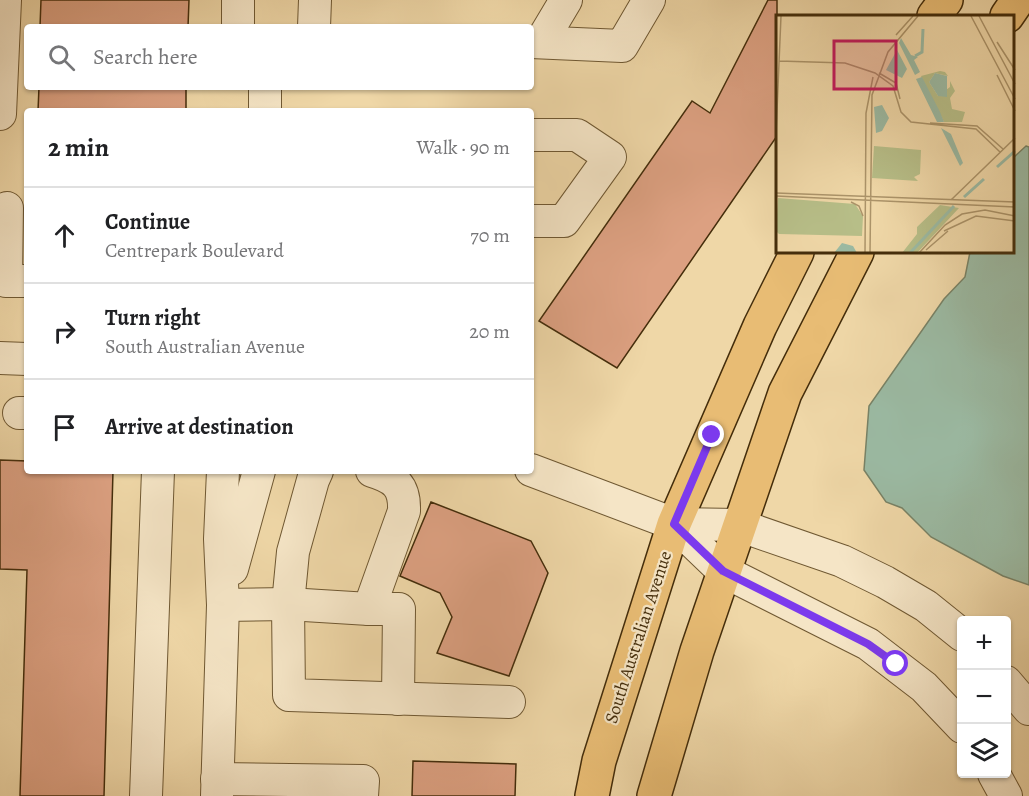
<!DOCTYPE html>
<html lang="en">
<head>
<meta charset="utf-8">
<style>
  :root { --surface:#fff; --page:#f2f2f2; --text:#202124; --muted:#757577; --line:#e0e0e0 }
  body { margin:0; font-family:Alegreya,serif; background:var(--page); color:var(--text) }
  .controls { position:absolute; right:18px; bottom:18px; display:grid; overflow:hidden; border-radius:6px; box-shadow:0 2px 4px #0004 }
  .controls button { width:54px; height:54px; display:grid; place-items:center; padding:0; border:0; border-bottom:2px solid var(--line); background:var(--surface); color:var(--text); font:30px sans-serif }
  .stop { position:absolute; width:18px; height:18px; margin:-14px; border:4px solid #7c3aed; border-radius:50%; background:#fff }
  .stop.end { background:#7c3aed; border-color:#fff; box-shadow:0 2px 6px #0008 }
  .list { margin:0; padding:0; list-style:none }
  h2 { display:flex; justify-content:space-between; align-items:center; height:78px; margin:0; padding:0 24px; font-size:26px }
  h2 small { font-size:20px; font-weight:400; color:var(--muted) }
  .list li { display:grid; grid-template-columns:39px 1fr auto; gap:18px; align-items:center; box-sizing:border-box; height:96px; padding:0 24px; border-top:2px solid var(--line) }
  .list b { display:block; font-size:22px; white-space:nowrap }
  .list p { margin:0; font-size:20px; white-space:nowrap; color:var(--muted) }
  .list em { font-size:20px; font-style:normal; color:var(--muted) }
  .icon { flex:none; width:33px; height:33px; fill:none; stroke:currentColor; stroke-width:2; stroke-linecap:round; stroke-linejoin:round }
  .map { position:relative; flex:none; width:1029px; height:796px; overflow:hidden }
  .search { position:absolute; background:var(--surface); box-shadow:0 2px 4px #0004; left:24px; top:24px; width:510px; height:66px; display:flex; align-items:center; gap:15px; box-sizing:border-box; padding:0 21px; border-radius:6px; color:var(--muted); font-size:22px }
  .panel { position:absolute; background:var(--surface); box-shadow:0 2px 4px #0004; left:24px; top:108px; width:510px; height:366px; border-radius:6px }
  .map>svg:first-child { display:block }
  .water { fill:#9bbaa3; stroke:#788266; stroke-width:1.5 }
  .building { fill:#dca081; stroke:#442d0b; stroke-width:1.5 }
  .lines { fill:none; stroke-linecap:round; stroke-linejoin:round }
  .minor-casing { stroke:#6f5832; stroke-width:34 }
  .major-casing { stroke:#442d0b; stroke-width:36 }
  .minor { stroke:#f5e5c6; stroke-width:32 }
  .major { stroke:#e8bc74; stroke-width:33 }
  .route { stroke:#7c3aed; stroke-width:8 }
  .labels { text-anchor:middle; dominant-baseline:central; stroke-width:4.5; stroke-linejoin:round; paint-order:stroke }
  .street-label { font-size:18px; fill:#442d0b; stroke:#f5e5c6 }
  .inset-river { fill:none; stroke:#9bbaa3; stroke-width:3 }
  .inset-road { fill:none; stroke:#ab9369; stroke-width:1.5 }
  .view { fill:#c2185b; fill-opacity:0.15; stroke:#c2185b; stroke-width:3 }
  .inset-edge { fill:none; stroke:#442d0b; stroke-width:3 }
</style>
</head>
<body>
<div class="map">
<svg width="1029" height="796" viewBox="0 0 1029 796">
  <rect width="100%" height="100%" fill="#efd7a7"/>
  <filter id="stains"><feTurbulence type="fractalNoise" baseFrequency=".00333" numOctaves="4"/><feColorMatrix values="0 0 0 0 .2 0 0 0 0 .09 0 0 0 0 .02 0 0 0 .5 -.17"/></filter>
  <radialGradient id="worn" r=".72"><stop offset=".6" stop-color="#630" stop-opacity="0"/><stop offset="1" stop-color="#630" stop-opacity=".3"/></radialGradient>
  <path class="water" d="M1026 146 1029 147V585L1003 576 931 537 902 508 886 502 864 470 869 406 944 299 965 277 970 252H1012L1013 158Z"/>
  <g class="building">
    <path d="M41 0H189L188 27H40Z"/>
    <path d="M768 0H777V136L617 368 539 321 692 101 710 113Z"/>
    <path d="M39 87H186V111H38Z"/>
    <path d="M0 460 27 461V471H113L104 796H20L27 570 0 569Z"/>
    <path d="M431 502 531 541 548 573 509 676 437 653 452 617 440 593 400 576Z"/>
    <path d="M413 761 516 764 515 796H412Z"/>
  </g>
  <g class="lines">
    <g class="minor-casing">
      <g id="minor">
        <path d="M238 27V0"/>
        <path d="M314 27 315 0"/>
        <path d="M531 42 622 46 649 0"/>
        <path d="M541 42 566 0"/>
        <path d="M265 111V87"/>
        <path d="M0 114 5 0"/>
        <path d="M531 135H577L610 157 564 221H531"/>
        <path d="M7 208 6 281H27"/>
        <path d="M0 358 27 359"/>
        <path d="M19 413H27"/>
        <path d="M531 470 674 524 738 525 842 561 885 582 926 606 962 635"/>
        <path d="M317 471 313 480 293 552 288 604 289 695 509 702"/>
        <path d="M674 524 723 571 868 644 924 687 962 727"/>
        <path d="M232 569 259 471"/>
        <path d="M223 605 288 604 369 609 404 511C405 486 395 478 372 471"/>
        <path d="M369 609H399L398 699"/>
        <path d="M1006 682 1029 709"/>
        <path d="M994 774 1006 796"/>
        <path d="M217 779 363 781 362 796"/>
        <path d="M146 796 158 471"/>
        <path d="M217 796 223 605 220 539 223 471"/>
      </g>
    </g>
    <g class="major-casing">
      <g id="major">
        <path d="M934 16 946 0"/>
        <path d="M1007 16 1018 0"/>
        <path d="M592 796 599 761 674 524 760 326 797 252"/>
        <path d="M654 796 697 651 785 393 857 252"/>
      </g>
    </g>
    <use href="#minor" class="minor"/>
    <use href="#major" class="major"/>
  </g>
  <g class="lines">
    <path class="route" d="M712 435 674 524 723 571 868 644 896 664"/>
  </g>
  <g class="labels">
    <g class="street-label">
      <text transform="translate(638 637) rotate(-72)">South Australian Avenue</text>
    </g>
  </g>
  <g transform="translate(776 15)">
    <rect width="238" height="238" fill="#efd7a7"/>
    <path d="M164 56 169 57 172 61 159 58 153 67 162 81 174 72V66L179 76 174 83 176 94 189 97 186 107H168L145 61ZM98 131 145 135 144 159 138 162 142 166 96 163ZM2 183 79 189 87 201 86 221 3 219 0 216ZM164 190 183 193 141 238H126L141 219V212Z" fill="#b7be88"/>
    <path d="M125 23 135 40 142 42 138 45 144 57 139 60 123 28ZM121 35 131 54 126 63 110 55ZM159 58 171 61V82L162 81 153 67ZM146 62 164 97 168 107H161L140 64ZM106 90 113 103 106 116 100 118 98 92ZM165 113 175 119 187 148 184 151ZM66 228 77 231 81 238H58Z" fill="#9bbaa3"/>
    <path class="inset-river" d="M139 41 146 37 147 14M221 152 239 136M188 182 208 164M134 238 178 191"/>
    <path class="inset-road" d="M195 1 239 84M203 1 239 69M120 20 137 1M221 27 239 55M3 46 69 48 99 58 117 71 125 97 135 107 200 114 224 137M103 58 120 68 124 84M221 60 239 96M154 108 201 111 227 134M0 119 5 1M0 178 239 187M0 181 239 192M175 185 239 123M75 187 83 191 87 201M168 216 200 201 239 206M150 235 172 216M89 238 90 98 97 62M94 238 96 80 112 37 142 1M143 238 169 210 186 199 209 195 239 201"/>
    <path class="view" d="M58 26H120V74H58Z"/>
    <rect width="238" height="238" class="inset-edge"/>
  </g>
  <rect width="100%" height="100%" filter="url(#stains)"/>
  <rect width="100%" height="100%" fill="url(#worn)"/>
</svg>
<div class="controls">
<button>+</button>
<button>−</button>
<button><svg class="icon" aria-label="layers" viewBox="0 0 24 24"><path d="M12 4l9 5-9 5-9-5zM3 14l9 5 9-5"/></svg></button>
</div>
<div class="stop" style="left:896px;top:664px"></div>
<div class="stop end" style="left:712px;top:435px"></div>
<div class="search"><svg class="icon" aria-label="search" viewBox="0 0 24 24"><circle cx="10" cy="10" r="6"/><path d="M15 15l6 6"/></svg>Search here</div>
<section class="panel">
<h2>2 min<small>Walk · 90 m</small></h2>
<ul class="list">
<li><svg class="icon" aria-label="ahead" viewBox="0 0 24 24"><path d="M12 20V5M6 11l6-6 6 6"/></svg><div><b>Continue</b><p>Centrepark Boulevard</p></div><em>70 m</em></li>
<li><svg class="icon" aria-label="right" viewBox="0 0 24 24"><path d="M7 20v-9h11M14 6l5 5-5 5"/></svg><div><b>Turn right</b><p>South Australian Avenue</p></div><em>20 m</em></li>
<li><svg class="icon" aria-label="arrive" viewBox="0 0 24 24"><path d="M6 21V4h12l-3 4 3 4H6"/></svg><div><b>Arrive at destination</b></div></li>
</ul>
</section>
</div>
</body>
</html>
